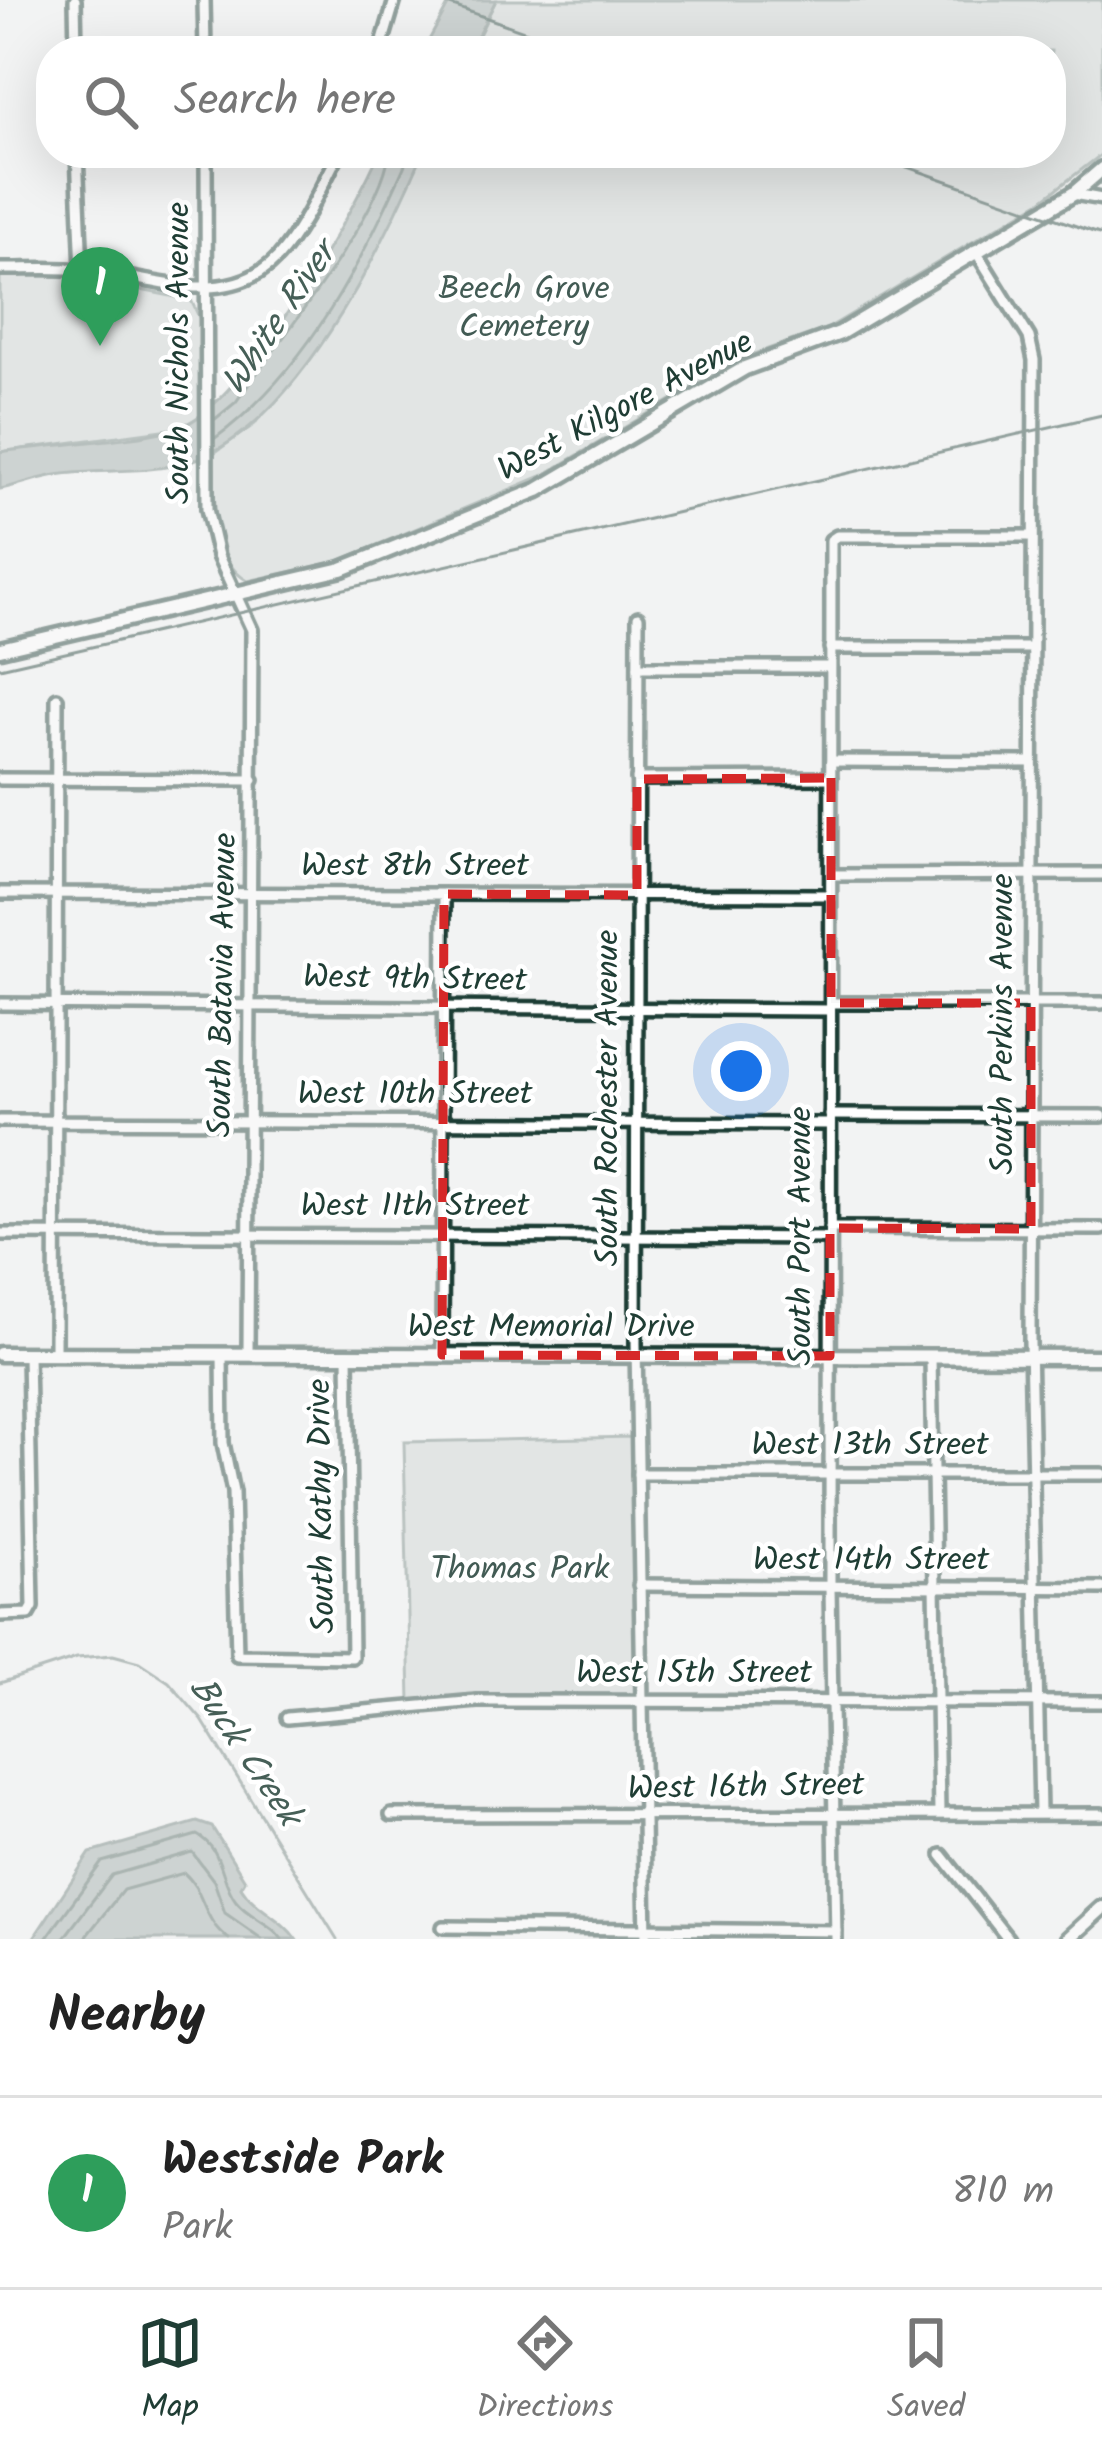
<!DOCTYPE html>
<html lang="en">
<head>
<meta charset="utf-8">
<style>
  :root { --surface:#fff; --page:#f2f2f2; --text:#222; --muted:#767676; --line:#e0e0e0; --accent:#1f3d34 }
  body { margin:0; font-family:Kalam,sans-serif; background:var(--page); color:var(--text) }
  .you { position:absolute; left:741px; top:1071px; width:42px; height:42px; margin:-30px; border:9px solid #fff; border-radius:50%; background:#1a73e8; box-shadow:0 0 0 18px #1a73e833 }
  .badge { display:grid; place-items:center; width:78px; height:78px; border-radius:50%; background:var(--accent); color:#fff; font-size:39px; font-weight:700 }
  .pin { position:absolute; translate:-50% -99px; filter:drop-shadow(0 3px 6px #0008) }
  .pin::after { content:''; position:absolute; top:63px; width:42px; height:36px; background:inherit; clip-path:polygon(0 0,100% 0,50% 100%) }
  .list { margin:0; padding:0; list-style:none }
  h2 { display:flex; justify-content:space-between; align-items:center; height:156px; margin:0; padding:0 48px; font-size:51px }
  h2 small { font-size:39px; font-weight:400; color:var(--muted) }
  .list li { display:grid; grid-template-columns:78px 1fr auto; gap:36px; align-items:center; box-sizing:border-box; height:192px; padding:0 48px; border-top:3px solid var(--line) }
  .list b { display:block; font-size:45px; white-space:nowrap }
  .list p { margin:0; font-size:39px; white-space:nowrap; color:var(--muted) }
  .list em { font-size:39px; font-style:normal; color:var(--muted) }
  .icon { flex:none; width:66px; height:66px; fill:none; stroke:currentColor; stroke-width:2; stroke-linecap:round; stroke-linejoin:round }
  .map { position:relative; flex:none; width:1102px; height:1939px; overflow:hidden }
  .search { position:absolute; background:var(--surface); box-shadow:0 12px 48px #0002; left:36px; right:36px; top:36px; height:132px; display:flex; align-items:center; gap:30px; box-sizing:border-box; padding:0 42px; border-radius:48px; color:var(--muted); font-size:45px }
  .sheet { height:348px; background:var(--surface) }
  nav { display:flex; justify-content:space-around; align-items:center; box-sizing:border-box; height:168px; border-top:3px solid var(--line); background:var(--surface); font-size:33px; color:var(--muted) }
  nav a { display:grid; justify-items:center; gap:6px }
  nav .on { color:var(--accent) }
  .map>svg:first-child { display:block }
  .green { fill:#ced5d3; stroke:#768984; stroke-width:3 }
  .water { fill:#a1adaa; stroke:#6d807b; stroke-width:3 }
  .lines { fill:none; stroke-linecap:round; stroke-linejoin:round }
  .shore { stroke:#536a63; stroke-width:3 }
  .stream { stroke:#6d807b; stroke-width:3 }
  .minor-casing { stroke:#1f3d34; stroke-width:18 }
  .major-casing { stroke:#1f3d34; stroke-width:21 }
  .minor { stroke:#fff; stroke-width:9 }
  .major { stroke:#fff; stroke-width:12 }
  .rail { stroke:#1f3d34; stroke-width:3 }
  .marked { fill:none; stroke:#d62828; stroke-width:9; stroke-dasharray:24 15; stroke-linejoin:round }
  .labels { text-anchor:middle; dominant-baseline:central; stroke-width:9; stroke-linejoin:round; paint-order:stroke }
  .park-label { font-size:33px; fill:#425b54; stroke:#fff }
  .street-label { font-size:33px; fill:#1f3d34; stroke:#fff }
  .water-label { font-size:36px; font-style:italic; fill:#465f57; stroke:#fff }
</style>
</head>
<body>
<div class="map">
<svg width="1102" height="1939" viewBox="0 0 1102 1939">
  <rect width="100%" height="100%" fill="#f2f3f3"/>
  <filter id="ink" filterUnits="userSpaceOnUse"><feTurbulence type="fractalNoise" baseFrequency=".00833" numOctaves="2"/><feDisplacementMap in="SourceGraphic" scale="24" xChannelSelector="R" yChannelSelector="G"/><feConvolveMatrix kernelMatrix="1 2 1 2 8 2 1 2 1" color-interpolation-filters="sRGB"/></filter>
  <g filter="url(#ink)">
    <g class="green">
      <path d="M496 0H1102V154L1041 201 828 328 742 358 544 475 339 561 248 581C210 562 214 488 214 453L255 424 423 153H1051V51H471Z"/>
      <path d="M0 275 75 277 191 300 200 319 201 417 178 428 0 452Z"/>
      <path d="M633 1437 636 1698 485 1697 410 1703 404 1442Z"/>
    </g>
    <g class="water">
      <path d="M451 0H496L470 51H423Z"/>
      <path d="M379 153H423C382 249 295 428 191 461 152 474 103 469 63 474 42 476 21 485 0 489V452C49 444 141 441 182 426 243 403 352 215 379 153Z"/>
      <path d="M197 1822 212 1827 245 1880 241 1887C254 1909 281 1917 296 1939H33L90 1853Z"/>
    </g>
    <g class="lines">
      <g class="shore">
        <path d="M214 420 236 402C275 346 382 216 389 153"/>
        <path d="M214 439C308 371 365 257 410 153"/>
        <path d="M46 1939 102 1862 197 1835C224 1849 220 1881 236 1901 248 1917 270 1922 282 1939"/>
        <path d="M63 1939 112 1875 192 1852 214 1881 225 1913 262 1939"/>
        <path d="M84 1939 123 1890 184 1873C205 1891 202 1921 229 1939"/>
      </g>
      <path class="stream" d="M0 1683 77 1658 113 1655 139 1662 169 1682 202 1720 337 1939"/>
      <g class="minor-casing">
        <g id="minor">
          <path d="M75 0 76 51"/>
          <path d="M204 0 205 51"/>
          <path d="M380 51 395 0"/>
          <path d="M77 153 82 270"/>
          <path d="M206 153 207 509 218 556 252 630 248 1354"/>
          <path d="M1073 194 1102 199"/>
          <path d="M975 250 1029 337 1034 360 1030 1343 1040 1812"/>
          <path d="M0 269C28 269 56 267 84 270 147 276 227 312 278 257 303 229 321 187 339 153"/>
          <path d="M638 617 636 1344 646 1939"/>
          <path d="M830 648H1032"/>
          <path d="M638 667H830"/>
          <path d="M831 761 1031 762"/>
          <path d="M0 779 253 780"/>
          <path d="M637 779 831 778"/>
          <path d="M831 875 1102 874"/>
          <path d="M0 893 830 895"/>
          <path d="M831 1003H1102"/>
          <path d="M0 1004 830 1010"/>
          <path d="M830 1115 1102 1116"/>
          <path d="M0 1121 830 1124"/>
          <path d="M830 1228 1102 1229"/>
          <path d="M0 1234 830 1238"/>
          <path d="M55 1353 57 698"/>
          <path d="M222 1354 223 1443 233 1492 237 1655 352 1657 348 1354"/>
          <path d="M442 1355 444 894"/>
          <path d="M931 1358 939 1812"/>
          <path d="M638 1474H1102"/>
          <path d="M639 1585 1102 1588"/>
          <path d="M0 1615 29 1614 33 1607 28 1354"/>
          <path d="M287 1718 477 1701 1102 1702"/>
          <path d="M391 1815 1102 1814"/>
          <path d="M942 1855 1008 1939"/>
          <path d="M443 1927 836 1931"/>
          <path d="M836 1939 830 1588 831 540 837 536H1032"/>
        </g>
      </g>
      <g class="major-casing">
        <g id="major">
          <path d="M0 649 342 569 538 490 745 368 840 333 1073 194 1102 169"/>
          <path d="M0 1354 1102 1357"/>
          <path d="M1068 1939 1102 1908"/>
        </g>
      </g>
      <use href="#minor" class="minor"/>
      <use href="#major" class="major"/>
      <g class="rail">
        <path d="M436 0 581 51"/>
        <path d="M867 153 1102 235"/>
        <path d="M0 668 1102 415"/>
      </g>
    </g>
  </g>
  <path d="M0 0H1102V1939H0ZM831 778V1003H1031V1229L830 1228V1356L442 1355 444 894 637 895V779Z" fill="#f2f3f3" fill-opacity=".55" fill-rule="evenodd"/>
  <path class="marked" d="M831 778V1003H1031V1229L830 1228V1356L442 1355 444 894 637 895V779Z"/>
  <g class="labels">
    <g class="park-label">
      <text x="524" y="290">Beech Grove<tspan x="524" dy="38">Cemetery</tspan></text>
      <text x="520" y="1570">Thomas Park</text>
    </g>
    <g class="street-label">
      <text transform="translate(180 353) rotate(-90)">South Nichols Avenue</text>
      <text transform="translate(626 407) rotate(-28)">West Kilgore Avenue</text>
      <text x="415" y="867">West 8th Street</text>
      <text transform="translate(415 980) rotate(1)">West 9th Street</text>
      <text transform="translate(224 985) rotate(-89)">South Batavia Avenue</text>
      <text transform="translate(1004 1024) rotate(-90)">South Perkins Avenue</text>
      <text x="415" y="1095">West 10th Street</text>
      <text transform="translate(609 1098) rotate(-90)">South Rochester Avenue</text>
      <text x="415" y="1207">West 11th Street</text>
      <text transform="translate(802 1236) rotate(-90)">South Port Avenue</text>
      <text x="551" y="1328">West Memorial Drive</text>
      <text x="870" y="1446">West 13th Street</text>
      <text transform="translate(323 1506) rotate(-91)">South Kathy Drive</text>
      <text x="871" y="1561">West 14th Street</text>
      <text x="694" y="1674">West 15th Street</text>
      <text transform="translate(746 1788) rotate(-1)">West 16th Street</text>
    </g>
    <g class="water-label">
      <text transform="translate(280 319) rotate(-56)">White River</text>
      <text transform="translate(244 1752) rotate(56)">Buck Creek</text>
    </g>
  </g>
</svg>
<div class="you"></div>
<div class="pin badge" style="left:100px;top:346px;background:#2e9e5b">1</div>
<div class="search"><svg class="icon" aria-label="search" viewBox="0 0 24 24"><circle cx="10" cy="10" r="6"/><path d="M15 15l6 6"/></svg>Search here</div>
</div>
<section class="sheet">
<h2>Nearby<small></small></h2>
<ul class="list">
<li><span class="badge" style="background:#2e9e5b">1</span><div><b>Westside Park</b><p>Park</p></div><em>810 m</em></li>
</ul>
</section>
<nav>
<a class="on"><svg class="icon" aria-label="map" viewBox="0 0 24 24"><path d="M3 6l6-2 6 2 6-2v14l-6 2-6-2-6 2zM9 4v14M15 6v14"/></svg>Map</a>
<a><svg class="icon" aria-label="directions" viewBox="0 0 24 24"><path d="M12 3l9 9-9 9-9-9zM9 14v-3h6M13 9l2 2-2 2"/></svg>Directions</a>
<a><svg class="icon" aria-label="saved" viewBox="0 0 24 24"><path d="M7 4h10v16l-5-4-5 4z"/></svg>Saved</a>
</nav>
</body>
</html>
